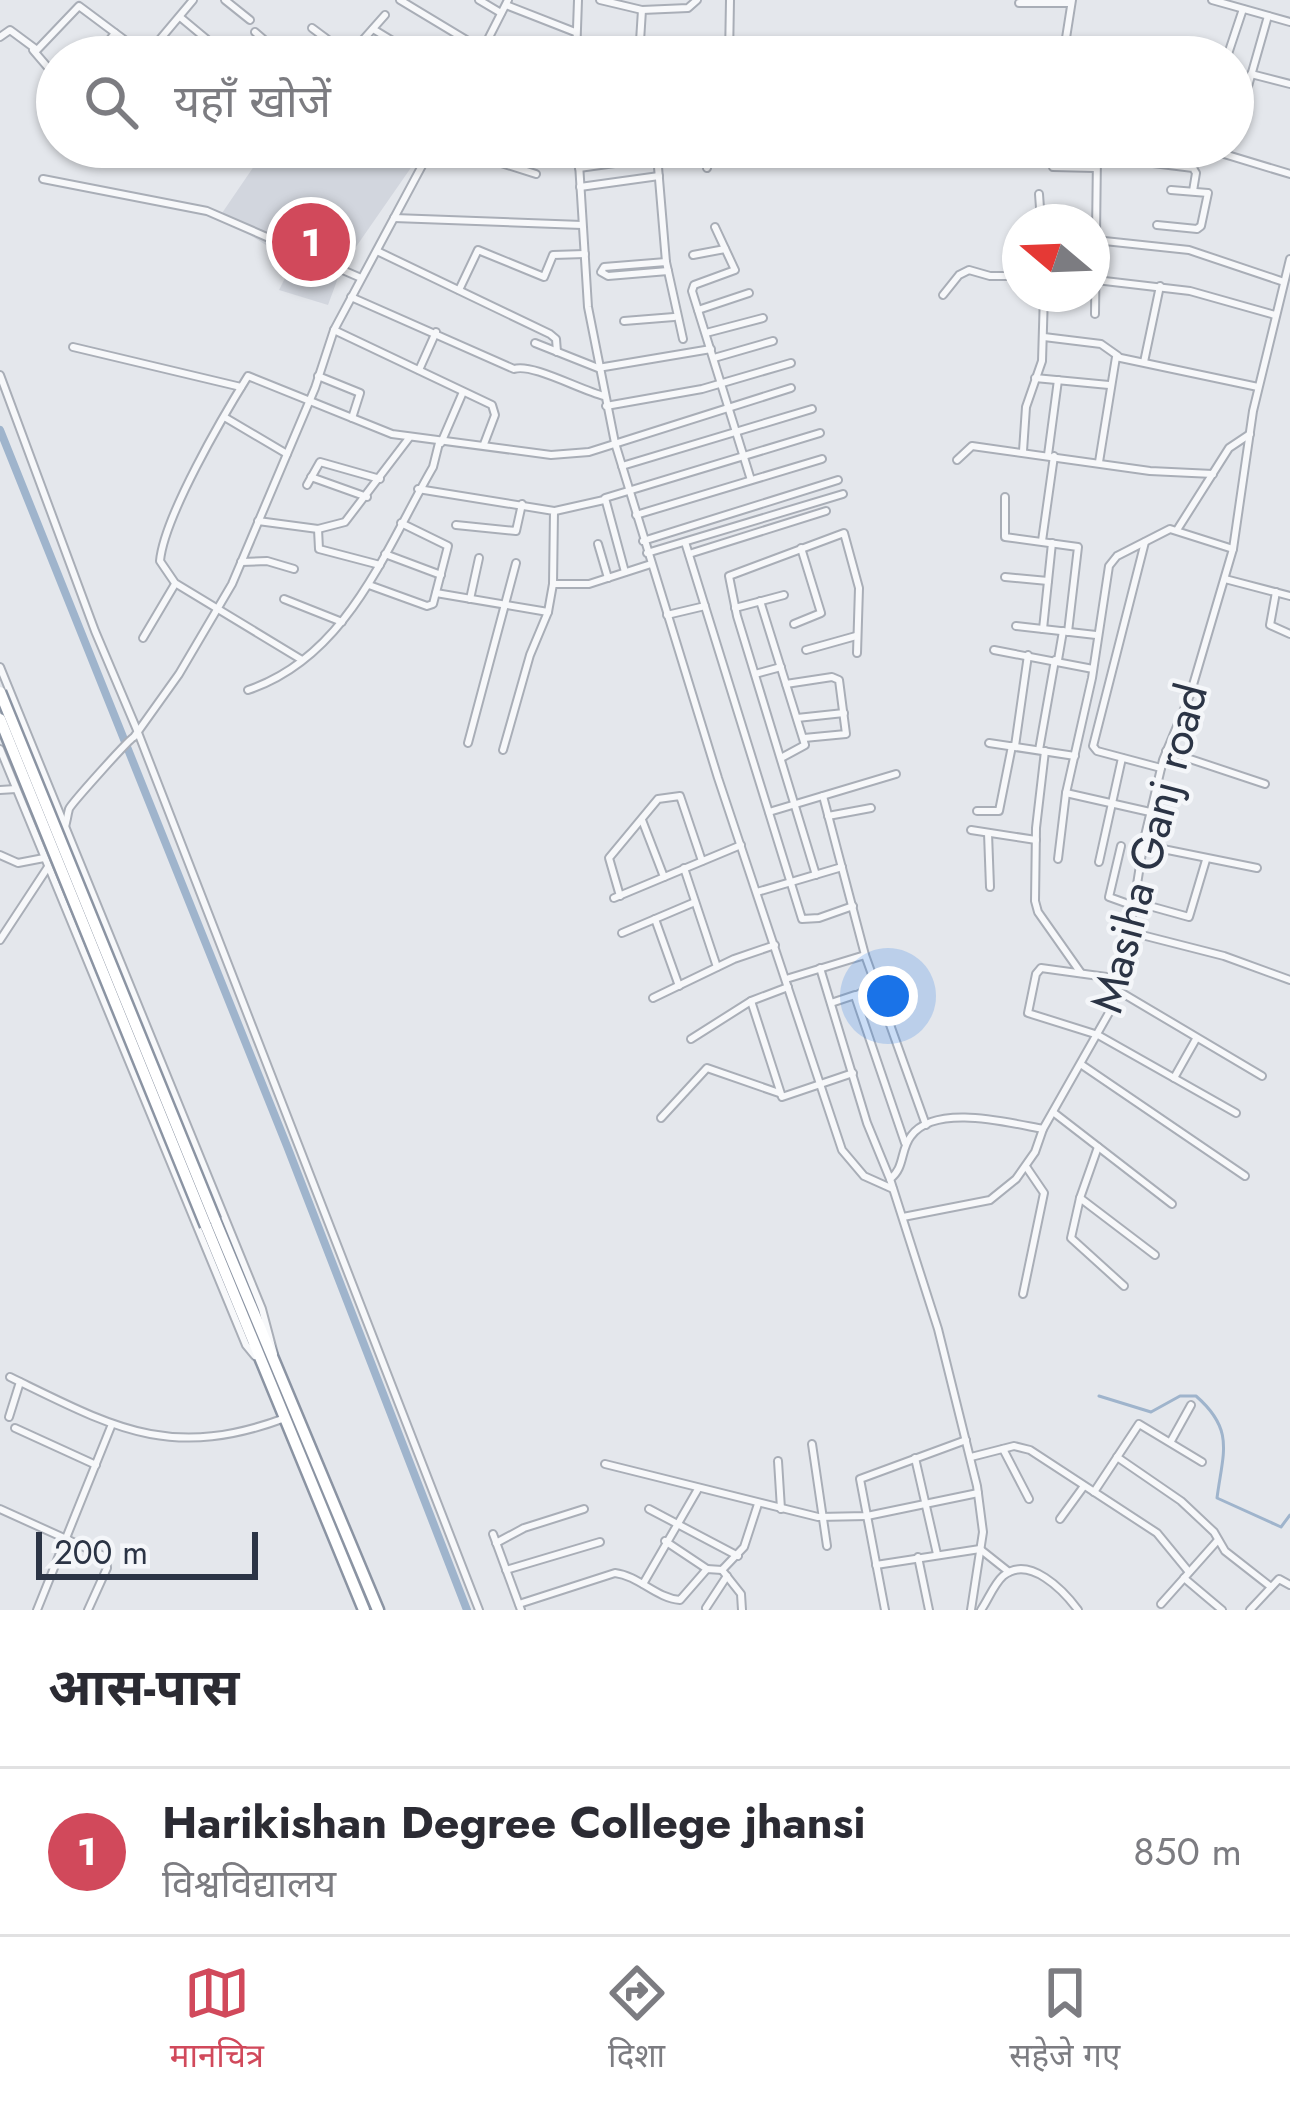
<!DOCTYPE html>
<html lang="hi">
<head>
<meta charset="utf-8">
<style>
  :root { --surface:#fff; --page:#f7f7f7; --text:#2b2b33; --muted:#7c7c81; --line:#e1e1e2; --accent:#d1495b }
  body { margin:0; font-family:Jost,"Noto Sans Devanagari",sans-serif; background:var(--page); color:var(--text) }
  .compass { position:absolute; left:1002px; top:204px; width:108px; height:108px; border-radius:50%; background:var(--surface); box-shadow:0 3px 9px #0004; rotate:289deg }
  .scale { position:absolute; left:36px; bottom:30px; width:222px; box-sizing:border-box; padding-left:12px; border:6px solid #2b3445; border-top:0; font-size:33px; line-height:42px; white-space:nowrap; color:#2b3445; -webkit-text-stroke:9px #f4f6f9; paint-order:stroke }
  .you { position:absolute; left:888px; top:996px; width:42px; height:42px; margin:-30px; border:9px solid #fff; border-radius:50%; background:#1a73e8; box-shadow:0 0 0 18px #1a73e833 }
  .badge { display:grid; place-items:center; width:78px; height:78px; border-radius:50%; background:var(--accent); color:#fff; font-size:39px; font-weight:700 }
  .pin { position:absolute; translate:-50% -50%; border:6px solid #fff; box-shadow:0 3px 12px #0006 }
  .list { margin:0; padding:0; list-style:none }
  h2 { display:flex; justify-content:space-between; align-items:center; height:156px; margin:0; padding:0 48px; font-size:51px }
  h2 small { font-size:39px; font-weight:400; color:var(--muted) }
  .list li { display:grid; grid-template-columns:78px 1fr auto; gap:36px; align-items:center; box-sizing:border-box; height:168px; padding:0 48px; border-top:3px solid var(--line) }
  .list b { display:block; font-size:45px; white-space:nowrap }
  .list p { margin:0; font-size:39px; white-space:nowrap; color:var(--muted) }
  .list em { font-size:39px; font-style:normal; color:var(--muted) }
  .icon { flex:none; width:66px; height:66px; fill:none; stroke:currentColor; stroke-width:2; stroke-linecap:round; stroke-linejoin:round }
  .map { position:relative; flex:none; width:1290px; height:1610px; overflow:hidden }
  .search { position:absolute; background:var(--surface); box-shadow:0 3px 9px #0004; left:36px; right:36px; top:36px; height:132px; display:flex; align-items:center; gap:30px; box-sizing:border-box; padding:0 42px; border-radius:66px; color:var(--muted); font-size:45px }
  .sheet { height:324px; background:var(--surface) }
  nav { display:flex; justify-content:space-around; align-items:center; box-sizing:border-box; height:168px; border-top:3px solid var(--line); background:var(--surface); font-size:33px; color:var(--muted) }
  nav a { display:grid; justify-items:center; gap:6px }
  nav .on { color:var(--accent) }
  .map>svg:first-child { display:block }
  .built { fill:#d2d6de }
  .lines { fill:none; stroke-linecap:round; stroke-linejoin:round }
  .stream { stroke:#9fb4cc; stroke-width:3 }
  .canal { stroke:#9fb4cc; stroke-width:8 }
  .minor-casing { stroke:#a9aeb7; stroke-width:10 }
  .trunk-casing { stroke:#8b94a3; stroke-width:15 }
  .minor { stroke:#f7f8fa; stroke-width:6 }
  .trunk { stroke:#fff; stroke-width:10 }
  .trunk-bridge-casing { stroke:#8b94a3; stroke-width:15; stroke-linecap:butt }
  .trunk-bridge { stroke:#fff; stroke-width:10 }
  .labels { text-anchor:middle; dominant-baseline:central; stroke-width:9; stroke-linejoin:round; paint-order:stroke }
  .street-label { font-size:45px; fill:#2b3445; stroke:#f4f6f9 }
</style>
</head>
<body>
<div class="map">
<svg width="1290" height="1610" viewBox="0 0 1290 1610">
  <rect width="100%" height="100%" fill="#e4e7ec"/>
  <path class="built" d="M267 147H399L417 159 342 267 328 305 279 290 293 262 220 216Z"/>
  <g class="lines">
    <path class="stream" d="M1099 1396 1151 1412 1180 1396H1196C1235 1430 1223 1452 1217 1498L1281 1527 1290 1515"/>
    <path class="canal" d="M0 430 287 1146 467 1610"/>
    <g class="minor-casing">
      <g id="minor">
        <path d="M225 0 250 20"/>
        <path d="M400 0 483 50"/>
        <path d="M479 0 501 13"/>
        <path d="M600 0 642 10 688 8 697 0"/>
        <path d="M1212 0 1290 22"/>
        <path d="M1019 3H1071"/>
        <path d="M506 5 575 32"/>
        <path d="M180 17 228 57"/>
        <path d="M312 28 351 57"/>
        <path d="M373 29 419 57"/>
        <path d="M255 32 284 57"/>
        <path d="M0 37 10 30 37 50 79 6 146 56 193 0"/>
        <path d="M362 41 385 15"/>
        <path d="M640 44 730 50"/>
        <path d="M1019 45 1063 51"/>
        <path d="M33 50 57 78"/>
        <path d="M96 57 115 33"/>
        <path d="M200 57 211 43"/>
        <path d="M321 57 331 44"/>
        <path d="M479 57 508 0"/>
        <path d="M576 57 578 0"/>
        <path d="M639 57 642 10"/>
        <path d="M729 57 730 0"/>
        <path d="M1063 57 1072 0"/>
        <path d="M1227 57 1243 9"/>
        <path d="M1251 74 1290 84"/>
        <path d="M1233 139 1268 16"/>
        <path d="M451 147 536 174"/>
        <path d="M578 147 588 307 615 443 718 778 842 1150 864 1176 893 1189"/>
        <path d="M1201 147 1290 174"/>
        <path d="M658 167 666 262 683 339"/>
        <path d="M1053 167 1095 168"/>
        <path d="M579 168 629 161 634 147"/>
        <path d="M707 168 711 147"/>
        <path d="M43 179 207 211 361 278"/>
        <path d="M580 187 659 176"/>
        <path d="M1039 194 1041 222"/>
        <path d="M394 218 582 225"/>
        <path d="M1157 225 1197 229 1201 226 1208 193 1171 190"/>
        <path d="M715 227 735 270 694 285 692 291 751 480"/>
        <path d="M1095 240 1189 250 1284 282"/>
        <path d="M377 251 550 334 556 339 557 352"/>
        <path d="M693 255 725 249"/>
        <path d="M666 262 604 267 601 272 608 276 668 271"/>
        <path d="M1096 280 1190 291 1275 315"/>
        <path d="M459 290 478 250 544 277 553 255 585 254"/>
        <path d="M943 295 959 275 969 270 990 276H1020"/>
        <path d="M351 297 514 369C532 363 580 390 604 396"/>
        <path d="M698 310 749 293"/>
        <path d="M1095 314 1097 156 1193 168 1196 173 1193 191"/>
        <path d="M624 321 674 317"/>
        <path d="M334 330 492 405 495 415 484 444"/>
        <path d="M706 333 763 318"/>
        <path d="M1044 337 1101 344 1118 356"/>
        <path d="M535 343 598 368 711 349"/>
        <path d="M73 347 241 387"/>
        <path d="M714 358 773 341"/>
        <path d="M1144 362 1160 286"/>
        <path d="M419 370 436 332"/>
        <path d="M0 375 95 631 137 730 479 1610"/>
        <path d="M318 376 360 393 352 418"/>
        <path d="M1035 378 1109 385"/>
        <path d="M606 406 702 389 791 363"/>
        <path d="M226 418 287 454"/>
        <path d="M441 443 463 392"/>
        <path d="M1023 451 1026 407 1042 361 1044 294"/>
        <path d="M1048 455 1058 380"/>
        <path d="M957 460 972 446 1150 471 1213 474"/>
        <path d="M1099 462 1116 357 1258 387"/>
        <path d="M622 466 812 409"/>
        <path d="M311 477 367 497"/>
        <path d="M307 485 320 462 380 479"/>
        <path d="M418 489 554 511 553 584 548 612 530 655 503 750"/>
        <path d="M1005 497V537L1078 547 1068 632"/>
        <path d="M555 511 604 500"/>
        <path d="M636 515 822 459"/>
        <path d="M258 521 318 529 345 522 409 438"/>
        <path d="M456 525 516 531 522 504"/>
        <path d="M318 529 319 549 380 565"/>
        <path d="M1177 530 1229 448 1250 434"/>
        <path d="M643 541 838 480"/>
        <path d="M1042 541 1054 456"/>
        <path d="M685 542 802 919 819 918 853 906"/>
        <path d="M1145 542 1093 746 1097 751 1161 768"/>
        <path d="M598 544 608 578"/>
        <path d="M647 553 843 494"/>
        <path d="M385 554 441 575"/>
        <path d="M689 554 826 511"/>
        <path d="M241 562 267 561 294 569"/>
        <path d="M625 572 605 498 820 433"/>
        <path d="M1005 577 1048 581"/>
        <path d="M1225 579 1290 596"/>
        <path d="M553 584H589L651 564"/>
        <path d="M369 585 427 606 433 604 448 546 401 523"/>
        <path d="M1276 592 1270 625 1290 634"/>
        <path d="M436 593 548 612"/>
        <path d="M284 599 342 622"/>
        <path d="M470 599 479 558"/>
        <path d="M760 601 805 745 781 758"/>
        <path d="M735 608 784 595"/>
        <path d="M667 615 705 606"/>
        <path d="M794 624 821 613 801 548"/>
        <path d="M1016 626 1096 635"/>
        <path d="M1043 629 1052 543"/>
        <path d="M143 638 175 584"/>
        <path d="M806 650 856 636"/>
        <path d="M994 650 1093 669"/>
        <path d="M302 660 175 583 160 561C164 517 223 416 248 376L392 434 551 455 589 452 791 388"/>
        <path d="M1058 660 1063 631"/>
        <path d="M0 667 262 1309 274 1354"/>
        <path d="M755 674 781 667"/>
        <path d="M786 684 832 677 839 680 846 734 804 738"/>
        <path d="M248 690C347 657 385 550 433 467L439 443"/>
        <path d="M797 718 844 713"/>
        <path d="M468 743 516 563"/>
        <path d="M989 743 1075 756"/>
        <path d="M1015 746 1028 655"/>
        <path d="M0 749 246 1345 255 1356"/>
        <path d="M1039 750 1055 660"/>
        <path d="M1045 751 1036 828 1035 901 1038 912 1081 973"/>
        <path d="M1166 751 1265 784"/>
        <path d="M0 790 16 789"/>
        <path d="M1066 793 1150 812"/>
        <path d="M823 796 865 955 926 1125"/>
        <path d="M977 811H999L1012 746"/>
        <path d="M769 812 896 774"/>
        <path d="M828 816 871 808"/>
        <path d="M642 820 664 877"/>
        <path d="M971 830 1036 840"/>
        <path d="M988 833 990 887"/>
        <path d="M60 837C67 827 66 820 69 809 71 804 129 739 134 737L179 674 232 584 315 388 334 330 432 147"/>
        <path d="M1143 845 1257 868"/>
        <path d="M1121 846 1109 897 1134 906"/>
        <path d="M0 855 18 863 44 858"/>
        <path d="M1058 859 1066 793 1092 678 1109 566 1117 556 1170 529 1233 549"/>
        <path d="M1099 862 1122 758"/>
        <path d="M684 868 717 967"/>
        <path d="M816 875 737 616 729 576 844 533 859 588 857 653"/>
        <path d="M757 892 842 867"/>
        <path d="M620 896 609 858 658 799 680 796 702 861"/>
        <path d="M614 898 741 845"/>
        <path d="M1135 902 1189 917 1206 860"/>
        <path d="M655 919 679 986"/>
        <path d="M1130 932 1224 956 1290 980"/>
        <path d="M622 933 695 902"/>
        <path d="M0 940 48 867"/>
        <path d="M820 968 867 1123 890 1179"/>
        <path d="M786 979 865 955"/>
        <path d="M1121 979 1041 968 1036 974 1028 1013 1098 1035 1236 1113"/>
        <path d="M875 986 855 996 905 1143"/>
        <path d="M1117 990 1262 1076"/>
        <path d="M653 998 734 959 775 945"/>
        <path d="M751 1001 782 1097 853 1073"/>
        <path d="M831 1003 855 995"/>
        <path d="M691 1039 751 1001 788 987"/>
        <path d="M1082 1065 1245 1176"/>
        <path d="M1174 1078 1196 1039"/>
        <path d="M1053 1112 1172 1204"/>
        <path d="M661 1118 707 1068 779 1093"/>
        <path d="M1098 1147 1080 1198 1071 1238 1124 1286"/>
        <path d="M1080 1198 1155 1255"/>
        <path d="M903 1217 990 1200 1016 1179 1035 1152 1043 1129 1110 1011 1123 973 1144 840 1163 760 1190 695 1233 549 1253 411 1290 259"/>
        <path d="M1023 1294 1044 1193 1027 1168"/>
        <path d="M10 1377C113 1427 169 1461 285 1418"/>
        <path d="M9 1417 20 1382"/>
        <path d="M15 1428 96 1465"/>
        <path d="M1171 1441 1191 1405"/>
        <path d="M812 1444 827 1546"/>
        <path d="M1003 1449 1029 1499"/>
        <path d="M971 1457 1014 1446 1030 1450 1157 1533 1189 1572"/>
        <path d="M1117 1457 1181 1501 1214 1532 1225 1551 1271 1587"/>
        <path d="M915 1458 937 1554"/>
        <path d="M778 1461 781 1509"/>
        <path d="M605 1464 818 1517 867 1516 978 1493"/>
        <path d="M1094 1492 1139 1424 1202 1462"/>
        <path d="M0 1509 106 1557 107 1568 88 1610"/>
        <path d="M649 1509 738 1556"/>
        <path d="M1060 1519 1084 1486"/>
        <path d="M493 1534 521 1610"/>
        <path d="M665 1541 707 1569"/>
        <path d="M496 1543 524 1528 584 1509"/>
        <path d="M918 1557 929 1610"/>
        <path d="M876 1565 980 1549 1009 1572"/>
        <path d="M506 1570 600 1542"/>
        <path d="M722 1570 741 1594 742 1610"/>
        <path d="M1184 1578 1222 1610"/>
        <path d="M643 1584 698 1489"/>
        <path d="M519 1604 615 1573C639 1576 656 1598 680 1600L707 1569 722 1570 744 1547 758 1504"/>
        <path d="M1161 1604 1218 1540"/>
        <path d="M706 1608 727 1576"/>
        <path d="M37 1610 112 1424"/>
        <path d="M885 1610 860 1479 966 1440"/>
        <path d="M971 1610 983 1532 977 1486 938 1329 890 1179C905 1168 900 1150 911 1136 935 1103 1010 1123 1043 1129"/>
        <path d="M981 1610C988 1600 994 1584 1003 1576 1029 1554 1064 1591 1078 1610"/>
        <path d="M1250 1610 1279 1579 1290 1585"/>
      </g>
    </g>
    <g class="trunk-casing">
      <g id="trunk">
        <path d="M215 1220 378 1610"/>
        <path d="M206 1226 364 1610"/>
      </g>
    </g>
    <use href="#minor" class="minor"/>
    <use href="#trunk" class="trunk"/>
    <g class="trunk-bridge-casing">
      <g id="trunk-bridge">
        <path d="M0 692 215 1220"/>
        <path d="M0 719 206 1226"/>
      </g>
    </g>
    <use href="#trunk-bridge" class="trunk-bridge"/>
  </g>
  <g class="labels">
    <g class="street-label">
      <text transform="translate(1149 848) rotate(-75)">Masiha Ganj road</text>
    </g>
  </g>
</svg>
<svg class="compass" viewBox="-18 -18 36 36"><path d="M0-13l5 13h-10z" fill="#e53935"/><path d="M0 13l5-13h-10z" fill="#7c7c81"/></svg>
<div class="scale">200 m</div>
<div class="you"></div>
<div class="pin badge" style="left:311px;top:242px">1</div>
<div class="search"><svg class="icon" aria-label="search" viewBox="0 0 24 24"><circle cx="10" cy="10" r="6"/><path d="M15 15l6 6"/></svg>यहाँ खोजें</div>
</div>
<section class="sheet">
<h2>आस-पास<small></small></h2>
<ul class="list">
<li><span class="badge">1</span><div><b>Harikishan Degree College jhansi</b><p>विश्वविद्यालय</p></div><em>850 m</em></li>
</ul>
</section>
<nav>
<a class="on"><svg class="icon" aria-label="map" viewBox="0 0 24 24"><path d="M3 6l6-2 6 2 6-2v14l-6 2-6-2-6 2zM9 4v14M15 6v14"/></svg>मानचित्र</a>
<a><svg class="icon" aria-label="directions" viewBox="0 0 24 24"><path d="M12 3l9 9-9 9-9-9zM9 14v-3h6M13 9l2 2-2 2"/></svg>दिशा</a>
<a><svg class="icon" aria-label="saved" viewBox="0 0 24 24"><path d="M7 4h10v16l-5-4-5 4z"/></svg>सहेजे गए</a>
</nav>
</body>
</html>
